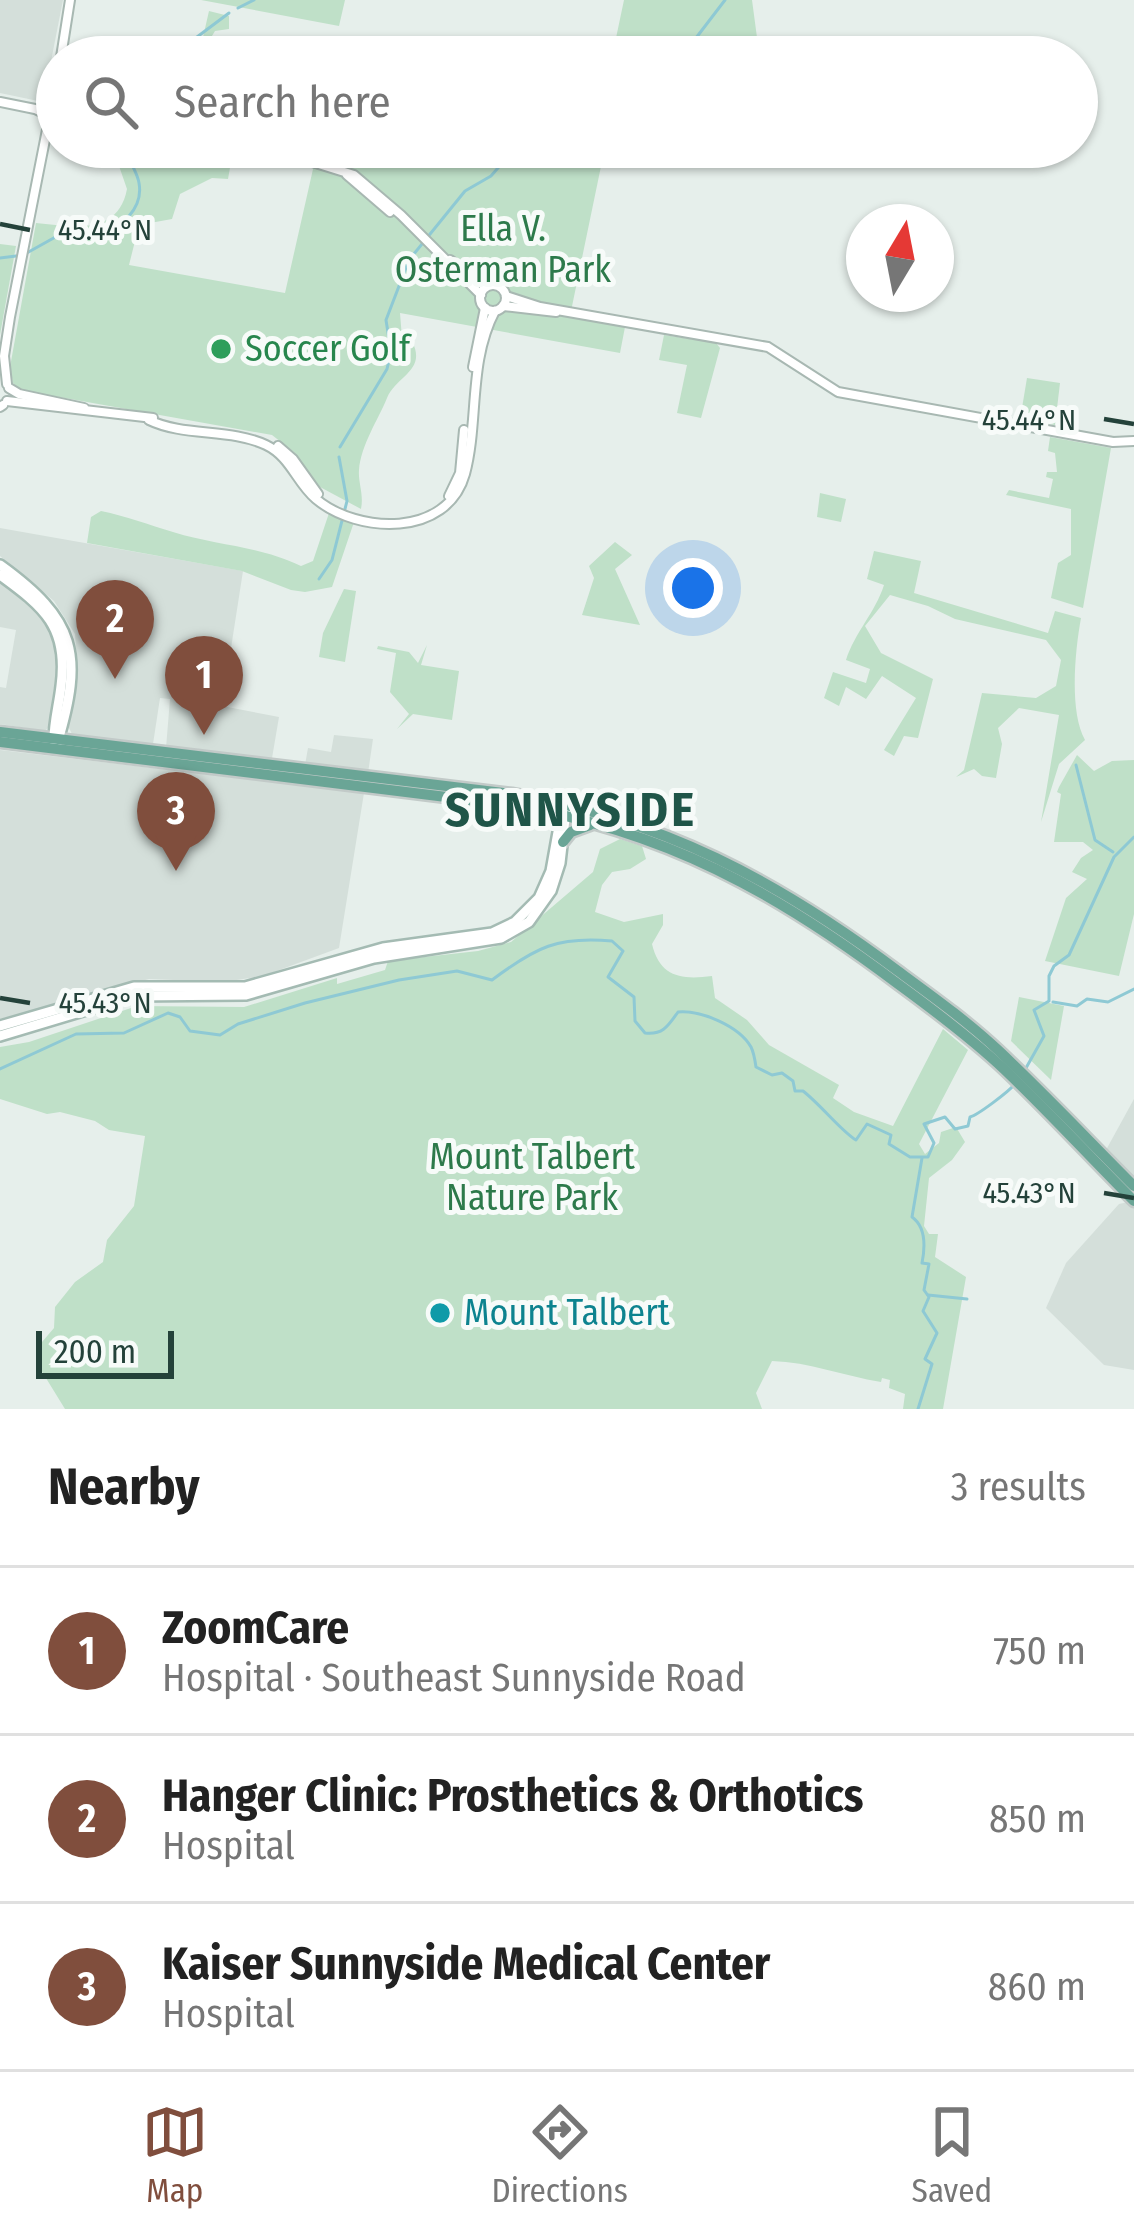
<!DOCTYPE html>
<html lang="en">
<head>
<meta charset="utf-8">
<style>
  :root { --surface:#fff; --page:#f6f6f6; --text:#222; --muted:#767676; --line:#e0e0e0; --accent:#804e3d }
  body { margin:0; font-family:"Fira Sans Condensed",sans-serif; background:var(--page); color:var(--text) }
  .compass { position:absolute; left:846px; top:204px; width:108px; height:108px; border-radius:50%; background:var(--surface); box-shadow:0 3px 9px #0004; rotate:10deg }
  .scale { position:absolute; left:36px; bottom:30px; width:138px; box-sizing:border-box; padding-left:12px; border:6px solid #24423a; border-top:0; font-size:33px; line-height:42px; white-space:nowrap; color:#24423a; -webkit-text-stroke:9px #f7fbf9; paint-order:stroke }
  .you { position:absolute; left:693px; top:588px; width:42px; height:42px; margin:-30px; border:9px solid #fff; border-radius:50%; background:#1a73e8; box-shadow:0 0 0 18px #1a73e833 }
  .badge { display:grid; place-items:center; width:78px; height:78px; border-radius:50%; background:var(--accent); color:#fff; font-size:39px; font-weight:700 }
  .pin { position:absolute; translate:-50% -99px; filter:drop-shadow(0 3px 6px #0008) }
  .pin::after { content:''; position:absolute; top:63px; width:42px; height:36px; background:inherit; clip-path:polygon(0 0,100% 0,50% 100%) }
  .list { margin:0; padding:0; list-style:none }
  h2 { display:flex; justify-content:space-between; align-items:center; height:156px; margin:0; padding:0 48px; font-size:51px }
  h2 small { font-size:39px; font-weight:400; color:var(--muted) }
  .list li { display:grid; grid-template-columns:78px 1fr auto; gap:36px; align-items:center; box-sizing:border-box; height:168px; padding:0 48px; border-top:3px solid var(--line) }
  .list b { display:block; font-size:45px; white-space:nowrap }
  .list p { margin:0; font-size:39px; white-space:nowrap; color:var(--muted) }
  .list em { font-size:39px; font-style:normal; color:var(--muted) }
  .icon { flex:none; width:66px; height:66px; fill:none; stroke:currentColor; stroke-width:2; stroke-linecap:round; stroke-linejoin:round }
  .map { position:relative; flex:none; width:1134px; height:1409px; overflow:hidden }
  .search { position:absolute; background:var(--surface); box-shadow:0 3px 9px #0004; left:36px; right:36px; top:36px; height:132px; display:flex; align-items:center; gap:30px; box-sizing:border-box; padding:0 42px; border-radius:66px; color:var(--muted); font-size:45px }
  .sheet { height:660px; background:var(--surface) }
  nav { display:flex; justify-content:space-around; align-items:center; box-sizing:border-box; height:168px; border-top:3px solid var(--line); background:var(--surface); font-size:33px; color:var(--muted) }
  nav a { display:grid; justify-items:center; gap:6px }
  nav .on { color:var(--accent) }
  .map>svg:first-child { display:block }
  .built { fill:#d4dfda }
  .green { fill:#bfe0c8 }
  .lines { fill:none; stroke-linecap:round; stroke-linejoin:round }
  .stream { stroke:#8ec9d4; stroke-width:3 }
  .tertiary-casing { stroke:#a8b8b2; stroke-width:12 }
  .secondary-casing { stroke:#a4bbb3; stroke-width:14 }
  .primary-casing { stroke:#c2cac8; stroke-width:15 }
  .tertiary { stroke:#fff; stroke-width:8 }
  .secondary { stroke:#fff; stroke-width:9 }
  .primary { stroke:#6aa596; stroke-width:10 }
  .ticks { fill:none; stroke:#24423a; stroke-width:4.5 }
  .leisure-dot { fill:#2e9e5b; stroke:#f7fbf9; stroke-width:4.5 }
  .culture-dot { fill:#0f9aa8; stroke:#f7fbf9; stroke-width:4.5 }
  .labels { text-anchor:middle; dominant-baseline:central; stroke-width:10; stroke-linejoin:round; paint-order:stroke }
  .park-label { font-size:36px; fill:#2d7a4b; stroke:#f7fbf9 }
  .leisure-label { font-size:36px; fill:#27864d; stroke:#f7fbf9; text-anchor:start }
  .culture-label { font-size:36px; fill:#0d838f; stroke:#f7fbf9; text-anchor:start }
  .district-label { font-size:48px; font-weight:bold; letter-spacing:3px; fill:#1f5548; stroke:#f7fbf9 }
  .ticks-label { font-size:30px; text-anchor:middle; fill:#24423a; stroke:#f7fbf9; stroke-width:10; stroke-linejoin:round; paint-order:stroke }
</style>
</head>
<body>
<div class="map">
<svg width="1134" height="1409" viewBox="0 0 1134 1409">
  <rect width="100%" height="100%" fill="#e6efeb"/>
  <g class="built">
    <path d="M0 0H63L43 102 0 93Z"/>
    <path d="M0 528 243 571 222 706 279 717 271 764 166 748 170 699 160 698 153 744 72 734 68 726 77 663 75 634 54 601 0 556Z"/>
    <path d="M0 582 40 615 59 648 49 727 45 731 0 724V687L6 688 16 630 0 627Z"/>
    <path d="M334 735 373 739 368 773 305 765 308 748 331 752Z"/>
    <path d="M0 750 364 793 339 948 263 976 224 982 149 979 0 1019Z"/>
    <path d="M1134 1099V1179L1106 1150Z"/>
    <path d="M1128 1202 1134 1208V1370L1104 1365 1046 1308 1066 1263 1119 1204Z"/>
  </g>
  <g class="green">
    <path d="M201 0H345L339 26Z"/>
    <path d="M624 0H752L758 45 733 44 727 57H612Z"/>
    <path d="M209 11 229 16V29L215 31 199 57H186L189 45 201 46Z"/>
    <path d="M119 147H146L231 162 228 179 212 178 180 194 172 219 139 225 129 265 285 293 318 147H605L570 316 625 327 620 353 400 313 402 338 412 341C427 371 397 375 387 398 378 420 361 445 359 470 358 483 364 494 361 509L320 487 295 453 272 435 20 390 13 383 10 367 36 223C70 226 118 237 127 189L119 166Z"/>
    <path d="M0 244 16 246 0 335Z"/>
    <path d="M664 335 716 343 720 348 701 418 677 413 687 365 659 360Z"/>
    <path d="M1027 378 1060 383 1055 425 1020 420Z"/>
    <path d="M1050 437 1111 448 1083 608 1051 598 1058 563 1071 555V509L1006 495 1009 490 1049 498 1053 479 1046 477 1047 472H1057L1055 453 1048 451Z"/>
    <path d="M820 493 846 499 841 522 817 517Z"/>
    <path d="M101 511C126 516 149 525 173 532 218 546 256 545 301 566L313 561 329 513 354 522 332 587 305 592 291 590 242 571 87 543 91 517Z"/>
    <path d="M615 542 632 555 615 569 640 625 582 615 594 578 589 566Z"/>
    <path d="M874 551 921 561 914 593 1048 633 1055 611 1081 618C1075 650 1069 712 1085 740L1059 764 1041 822 1059 715 1019 708 998 728 1002 744 996 778 982 776 974 769 956 777 964 770 982 693 1036 698 1056 686 1061 660 1046 640 955 619 928 606 890 595 865 626 881 653 933 679 918 738 904 736 894 756 884 750 916 698 882 676 866 699 846 687 839 706 824 698 833 672 866 683 870 669 846 660C855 632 875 613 884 585L867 579Z"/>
    <path d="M344 589 356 591 345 662 319 657 323 633Z"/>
    <path d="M427 645 421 665 459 671 452 720 413 714 397 729 409 714 390 692 396 653 377 649 378 646 409 652 418 663Z"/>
    <path d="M1077 755 1094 771 1112 761 1134 760V914L1119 976 1045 961 1066 898 1087 879 1072 872 1081 858 1093 850 1083 842H1054L1061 794 1057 792 1059 787Z"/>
    <path d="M620 839 642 846 646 859 630 869 612 872 602 885 595 912 624 922 663 914V925L652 944C660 977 681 980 712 976L715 998 747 1020 769 1045 839 1085 833 1098 854 1112 893 1126 943 1029 968 1050 919 1144 925 1154 939 1143 941 1132 956 1127 965 1142 952 1160 929 1178 924 1226 929 1234H938L935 1257 966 1277 943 1409H903L905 1394 889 1388 890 1380 882 1378 881 1382C844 1376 809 1362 772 1361L756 1393 762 1409H65L41 1370 42 1342 54 1328 55 1307 75 1282 103 1262 107 1240 134 1206 145 1136 109 1130 95 1121 60 1112 47 1114 0 1099V1047L29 1042 137 1006 244 1007 337 978V984L385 970 388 961 478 951 511 942 593 872 600 849Z"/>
    <path d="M1019 997 1064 1006 1051 1080 1011 1041Z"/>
  </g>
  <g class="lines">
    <g class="stream">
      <path d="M238 8 254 0"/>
      <path d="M181 57 189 43 229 13"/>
      <path d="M676 57 686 51 725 0"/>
      <path d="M25 254 59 235 100 239C120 226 144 210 139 183 137 171 130 166 130 154L136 147"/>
      <path d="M0 258 16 256"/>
      <path d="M340 447 387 369 391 352 386 320 409 260 465 191 491 176 516 147"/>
      <path d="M319 579 332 560 347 501 339 457"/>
      <path d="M1076 765 1095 840 1113 852"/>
      <path d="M1053 1002 1077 1006 1087 999 1108 1002 1134 989"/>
      <path d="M1026 1068 1044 1036 1034 1010 1049 1001V976L1054 966 1069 955 1114 857 1134 837"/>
      <path d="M0 1069 76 1034 124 1033 168 1013 180 1017 190 1031 220 1035 238 1024 305 1003 399 980 457 971 492 980C536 947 558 936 612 941L623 951 608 977 634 997 635 1021 645 1033C663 1035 668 1026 678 1012 701 1010 739 1026 751 1047 754 1053 755 1060 756 1067L772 1075 782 1073 793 1081 795 1091H803C821 1105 842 1132 856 1140L867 1124 891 1135 889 1144 910 1157H928L934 1143 924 1124 945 1117 955 1129 968 1126 970 1117C978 1115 1008 1092 1014 1085"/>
      <path d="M928 1295 967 1299"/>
      <path d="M918 1409 932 1364 925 1359 937 1333 923 1311 929 1297 924 1290 929 1264 922 1263C925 1248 926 1227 912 1217L922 1158"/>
    </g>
    <g class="tertiary-casing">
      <g id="tertiary">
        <path d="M61 57 70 0"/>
        <path d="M0 102 35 109 57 120"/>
        <path d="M169 147H178"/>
        <path d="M185 147 309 161 354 175 401 215 481 295"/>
        <path d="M347 175 390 212"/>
        <path d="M450 260 487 286"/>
        <circle cx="493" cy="298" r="13"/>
        <path d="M506 296 540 307 768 347 838 392 1113 442 1134 441"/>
        <path d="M503 306 556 312"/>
        <path d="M473 367 485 308"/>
        <path d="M7 384 4 356 10 317 57 79"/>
        <path d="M9 388 19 394 84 408"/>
        <path d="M7 401 153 418"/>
        <path d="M0 407 3 405"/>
        <path d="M149 420C184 437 230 428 266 445 291 457 296 482 316 499 358 534 447 538 465 474 479 422 468 362 495 311"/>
        <path d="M278 446 293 459 318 494"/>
        <path d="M449 496 460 473 464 430"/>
      </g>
    </g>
    <g class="secondary-casing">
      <g id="secondary">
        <path d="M0 565C76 620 84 654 57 744"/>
        <path d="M0 575C44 607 69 627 61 686 59 705 53 725 54 744"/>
        <path d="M0 1026 134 987H245L383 948 492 933 515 922 539 898 551 871 558 832"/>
        <path d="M0 1036 133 996 246 995 374 958 501 938 529 922 551 891 560 863 566 810"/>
      </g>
    </g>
    <g class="primary-casing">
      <g id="primary">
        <path d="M0 732 512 794C662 819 778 881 898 971 932 996 967 1021 998 1050 1045 1094 1089 1141 1134 1186"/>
        <path d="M0 742 511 805C664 830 776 892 898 984 935 1011 972 1039 1005 1070 1049 1112 1091 1158 1134 1201"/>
        <path d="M563 842 571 832 590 825"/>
      </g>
    </g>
    <use href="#tertiary" class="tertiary"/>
    <use href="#secondary" class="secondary"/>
    <use href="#primary" class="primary"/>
  </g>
  <path class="ticks" d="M0 224 30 230M1104 419 1134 424M0 998 30 1003M1104 1193 1134 1198"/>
  <circle class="leisure-dot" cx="221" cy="349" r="12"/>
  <circle class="culture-dot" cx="440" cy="1313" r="12"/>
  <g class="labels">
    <g class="park-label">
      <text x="503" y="229">Ella V.<tspan x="503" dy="41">Osterman Park</tspan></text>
      <text x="532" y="1157">Mount Talbert<tspan x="532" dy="41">Nature Park</tspan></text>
    </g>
    <g class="leisure-label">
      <text x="245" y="349">Soccer Golf</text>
    </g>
    <g class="culture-label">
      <text x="464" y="1313">Mount Talbert</text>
    </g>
    <g class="district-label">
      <text x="571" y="810">SUNNYSIDE</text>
    </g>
  </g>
  <g class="ticks-label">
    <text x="105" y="240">45.44°N</text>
    <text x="1029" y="430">45.44°N</text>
    <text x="105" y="1013">45.43°N</text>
    <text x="1029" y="1203">45.43°N</text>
  </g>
</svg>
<svg class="compass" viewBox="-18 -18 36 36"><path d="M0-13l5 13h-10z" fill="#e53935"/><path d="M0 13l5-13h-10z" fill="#767676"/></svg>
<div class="scale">200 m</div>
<div class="you"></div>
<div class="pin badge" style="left:204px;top:735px">1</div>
<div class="pin badge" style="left:115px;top:679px">2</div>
<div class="pin badge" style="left:176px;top:871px">3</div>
<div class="search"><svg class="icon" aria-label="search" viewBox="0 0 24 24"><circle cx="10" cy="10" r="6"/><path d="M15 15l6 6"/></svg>Search here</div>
</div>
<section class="sheet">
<h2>Nearby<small>3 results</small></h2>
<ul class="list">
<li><span class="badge">1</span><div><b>ZoomCare</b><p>Hospital · Southeast Sunnyside Road</p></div><em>750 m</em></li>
<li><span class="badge">2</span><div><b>Hanger Clinic: Prosthetics &amp; Orthotics</b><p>Hospital</p></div><em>850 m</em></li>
<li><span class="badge">3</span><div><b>Kaiser Sunnyside Medical Center</b><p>Hospital</p></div><em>860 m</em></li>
</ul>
</section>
<nav>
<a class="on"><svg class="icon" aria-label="map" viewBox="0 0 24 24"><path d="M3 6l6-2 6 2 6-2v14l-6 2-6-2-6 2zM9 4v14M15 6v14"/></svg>Map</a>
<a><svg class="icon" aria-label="directions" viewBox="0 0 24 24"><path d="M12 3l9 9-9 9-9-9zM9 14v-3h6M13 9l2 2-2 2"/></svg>Directions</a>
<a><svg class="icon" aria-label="saved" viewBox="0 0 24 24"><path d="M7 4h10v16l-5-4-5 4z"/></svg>Saved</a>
</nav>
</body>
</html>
